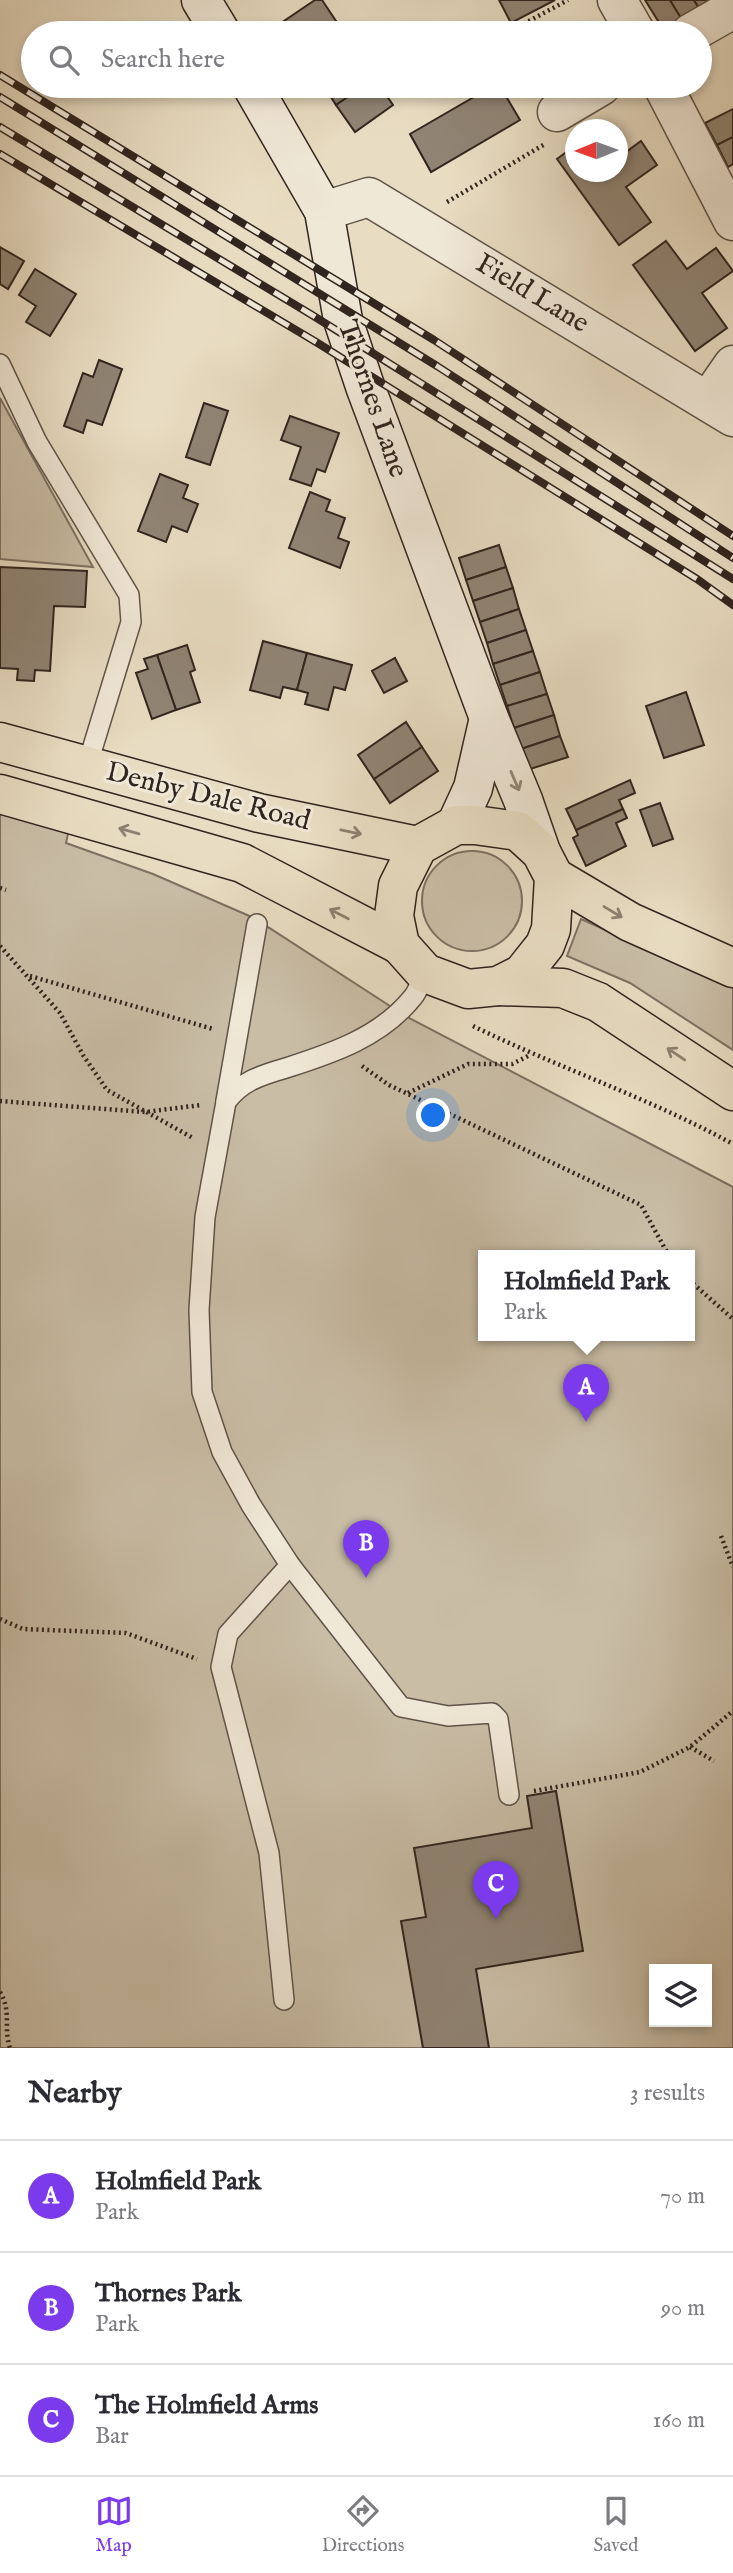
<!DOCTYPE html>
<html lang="en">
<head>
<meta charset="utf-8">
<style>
  :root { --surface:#fff; --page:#f7f7f7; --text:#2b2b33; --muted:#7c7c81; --line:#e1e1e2; --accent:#7c3aed }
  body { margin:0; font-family:"IM FELL English",serif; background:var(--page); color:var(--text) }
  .controls { position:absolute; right:21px; bottom:21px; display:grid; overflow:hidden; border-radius:0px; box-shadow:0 4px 10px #0003 }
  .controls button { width:63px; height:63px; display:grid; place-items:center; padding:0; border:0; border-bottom:2px solid var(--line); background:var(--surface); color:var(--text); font:35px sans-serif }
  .compass { position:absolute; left:565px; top:119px; width:63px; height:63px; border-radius:50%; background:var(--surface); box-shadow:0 4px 10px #0003; rotate:269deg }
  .you { position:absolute; left:434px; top:1116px; width:24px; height:24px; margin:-18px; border:5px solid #fff; border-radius:50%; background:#1a73e8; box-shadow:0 0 0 10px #1a73e833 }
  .badge { display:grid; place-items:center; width:46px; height:46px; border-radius:50%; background:var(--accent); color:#fff; font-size:23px; font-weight:700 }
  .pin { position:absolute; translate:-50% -58px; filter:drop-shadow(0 2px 4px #0008) }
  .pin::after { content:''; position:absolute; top:37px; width:24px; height:21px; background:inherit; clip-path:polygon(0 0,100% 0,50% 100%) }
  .popup { position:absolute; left:478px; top:1250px; width:217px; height:91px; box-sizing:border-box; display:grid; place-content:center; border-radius:0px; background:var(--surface); filter:drop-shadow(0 2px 5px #0005); font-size:23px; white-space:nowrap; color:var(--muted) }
  .popup b { font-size:26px; color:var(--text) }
  .popup::after { content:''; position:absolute; left:50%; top:100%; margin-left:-14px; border:14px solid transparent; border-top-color:var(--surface) }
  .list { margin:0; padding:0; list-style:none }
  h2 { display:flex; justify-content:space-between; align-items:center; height:91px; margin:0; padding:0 28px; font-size:30px }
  h2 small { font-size:23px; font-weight:400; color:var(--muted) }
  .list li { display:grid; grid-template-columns:46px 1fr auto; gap:21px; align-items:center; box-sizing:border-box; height:112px; padding:0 28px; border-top:2px solid var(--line) }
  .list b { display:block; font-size:26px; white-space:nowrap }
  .list p { margin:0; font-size:23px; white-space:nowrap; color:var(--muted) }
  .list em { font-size:23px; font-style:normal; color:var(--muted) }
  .icon { flex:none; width:38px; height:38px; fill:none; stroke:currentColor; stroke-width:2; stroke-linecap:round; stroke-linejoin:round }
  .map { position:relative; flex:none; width:733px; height:2048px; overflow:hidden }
  .search { position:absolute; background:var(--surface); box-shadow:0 4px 10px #0003; left:21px; right:21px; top:21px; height:77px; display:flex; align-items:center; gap:18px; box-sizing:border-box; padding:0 24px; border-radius:38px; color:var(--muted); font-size:26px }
  .sheet { height:427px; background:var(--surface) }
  nav { display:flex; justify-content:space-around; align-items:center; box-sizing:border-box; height:98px; border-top:2px solid var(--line); background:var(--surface); font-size:19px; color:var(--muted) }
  nav a { display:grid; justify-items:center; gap:4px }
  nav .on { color:var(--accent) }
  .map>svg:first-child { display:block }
  .green { fill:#c9bda6; stroke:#7d7162; stroke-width:2; fill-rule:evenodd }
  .building { fill:#908474; stroke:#31251f; stroke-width:2 }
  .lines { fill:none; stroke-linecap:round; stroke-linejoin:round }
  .lane-casing { stroke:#5f5348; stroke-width:22 }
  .street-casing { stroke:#5f5348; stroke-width:41 }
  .secondary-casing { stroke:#31251f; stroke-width:41 }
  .primary-casing { stroke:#31251f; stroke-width:41 }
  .path { stroke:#31251f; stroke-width:4.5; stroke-dasharray:2 3.5; stroke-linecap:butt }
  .lane { stroke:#f0e8d7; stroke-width:19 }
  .street { stroke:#f0e8d7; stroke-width:38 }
  .secondary { stroke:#f0e8d7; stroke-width:38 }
  .primary { stroke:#e8dcc2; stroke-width:38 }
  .rail-casing { stroke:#31251f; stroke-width:8 }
  .rail { stroke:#f0e8d7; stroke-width:5; stroke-dasharray:16; stroke-linecap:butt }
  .oneway { stroke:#90867b }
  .oneway2 { stroke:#8c8070 }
  .labels { text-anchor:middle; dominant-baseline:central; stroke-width:6; stroke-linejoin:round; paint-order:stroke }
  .street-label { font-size:28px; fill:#31251f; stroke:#f0e8d7 }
</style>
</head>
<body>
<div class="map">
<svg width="733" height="2048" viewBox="0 0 733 2048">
  <rect width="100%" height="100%" fill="#e8dcc2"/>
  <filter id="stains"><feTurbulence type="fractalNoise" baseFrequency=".00286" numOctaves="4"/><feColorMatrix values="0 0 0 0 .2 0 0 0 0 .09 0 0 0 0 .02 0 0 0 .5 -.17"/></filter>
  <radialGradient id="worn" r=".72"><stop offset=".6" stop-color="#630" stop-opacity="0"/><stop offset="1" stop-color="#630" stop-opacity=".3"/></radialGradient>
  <g class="green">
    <path d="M0 398 93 567 0 559Z"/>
    <path d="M0 794 72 815 66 843 153 874 254 918 407 1017 733 1187V2048H0ZM483 1256H689V1336H483ZM654 1969H707V2022H654Z"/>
    <circle cx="472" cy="901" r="50"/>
    <path d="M581 919 733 987V1050L630 983 567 956Z"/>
  </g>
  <g class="building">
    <path d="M315 0H322L338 24 324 33H288L281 23Z"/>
    <path d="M499 0H555L511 23Z"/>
    <path d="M645 0H670L681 18 663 29Z"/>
    <path d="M670 0H694L699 8 681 18Z"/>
    <path d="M694 0H712L699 8Z"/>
    <path d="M594 23 600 33H578L577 32Z"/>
    <path d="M338 24 345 33H324Z"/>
    <path d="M324 86H364L336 105Z"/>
    <path d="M364 86H380L393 105 355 132 336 105Z"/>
    <path d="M493 86H500L520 120 431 172 410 134Z"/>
    <path d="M538 86H561L564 90 546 101Z"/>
    <path d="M733 109V137L717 145 705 123Z"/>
    <path d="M733 137V164L728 167 717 145Z"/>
    <path d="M641 141 657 165 626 187 651 222 619 245 557 159 576 145V172H618V158Z"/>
    <path d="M666 241 687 269 716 248 733 271 702 293 727 328 695 351 633 265Z"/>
    <path d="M0 247 24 261 8 289 0 284Z"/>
    <path d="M35 269 76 294 50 336 26 322 36 306 19 295Z"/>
    <path d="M99 360 122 369 102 425 87 420 83 433 64 426 83 373 93 377Z"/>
    <path d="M204 403 228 411 210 465 186 457Z"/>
    <path d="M290 416 339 433 325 472 317 469 311 486 290 479 301 447 281 440Z"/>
    <path d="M160 474 188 485 183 498 198 504 187 532 172 526 166 542 138 531Z"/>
    <path d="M310 492 330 500 326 511 345 518 338 538 349 542 340 568 289 548Z"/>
    <path d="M499 545 506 567 466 580 459 558Z"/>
    <path d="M0 567 87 571 85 607 54 606 50 671 35 670 34 681 17 680 18 669 0 668Z"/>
    <path d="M506 567 513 588 473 601 466 580Z"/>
    <path d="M513 588 519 609 480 622 473 601Z"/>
    <path d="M519 609 526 630 487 643 480 622Z"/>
    <path d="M526 630 533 651 493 664 487 643Z"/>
    <path d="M263 641 307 653 297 690 283 687 280 698 250 690Z"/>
    <path d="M187 645 195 670 190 672 200 702 176 710 157 655Z"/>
    <path d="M533 651 540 672 500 685 493 664Z"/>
    <path d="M307 653 352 665 345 690 334 687 328 710 305 704 308 693 297 690Z"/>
    <path d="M157 655 176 710 152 719 136 673 148 669 144 659Z"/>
    <path d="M395 658 407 681 384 693 372 671Z"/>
    <path d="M540 672 547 694 507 706 500 685Z"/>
    <path d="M686 692 704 745 664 758 646 706Z"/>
    <path d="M547 694 554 715 514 728 507 706Z"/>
    <path d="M554 715 560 736 521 749 514 728Z"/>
    <path d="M406 722 422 747 374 779 358 755Z"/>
    <path d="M560 736 568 757 527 770 521 749Z"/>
    <path d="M422 747 438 771 390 803 374 779Z"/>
    <path d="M630 780 635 793 619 800 623 809 576 830 566 809Z"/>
    <path d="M660 803 673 839 653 846 640 810Z"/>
    <path d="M623 809 627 818 616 823 626 846 586 866 573 838 578 835 576 830Z"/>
    <path d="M556 1791 583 1951 476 1969 489 2048H423L401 1921 426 1917 414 1848 532 1828 527 1796Z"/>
  </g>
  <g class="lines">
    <g class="lane-casing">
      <g id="lane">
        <path d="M0 364 37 442 129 595 131 622 87 766"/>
        <path d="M425 973C421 981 418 991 413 997 381 1037 333 1053 286 1068 262 1075 241 1081 226 1102L205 1217 199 1310 202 1392 222 1452 251 1505 290 1565 401 1707 448 1716 492 1713 498 1719 509 1795"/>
        <path d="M226 1101 257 924"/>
        <path d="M284 2000 269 1853 221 1667 228 1634 290 1565"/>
      </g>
    </g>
    <g class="street-casing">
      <g id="street">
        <path d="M617 0 636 33"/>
        <path d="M691 33 733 9"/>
        <path d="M663 86 733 221"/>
        <path d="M557 112 601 86"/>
        <path d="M324 211 369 197 733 417"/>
        <path d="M708 401 733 365"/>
      </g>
    </g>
    <g class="secondary-casing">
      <g id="secondary">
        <path d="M201 0 221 33"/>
        <path d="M252 86 324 211 343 320 365 386 489 718 523 800 541 852"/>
        <path d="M456 825 473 788 489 718"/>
      </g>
    </g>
    <g class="primary-casing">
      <g id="primary">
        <path d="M0 742 259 813 418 846"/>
        <path d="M0 794 242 863 400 945"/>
        <path d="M456 825H475L518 831 541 852 554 877 551 929 545 945 522 974 498 986 468 989 425 973 400 945 394 916 398 886 418 846Z"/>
        <path d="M554 877 630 922 733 968"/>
        <path d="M498 986 563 988 598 1002 733 1091"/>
      </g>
    </g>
    <g class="path">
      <path d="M514 29 568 0"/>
      <path d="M447 202 545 144"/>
      <path d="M0 888 6 890"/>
      <path d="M0 946 60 1013 83 1055 107 1090 193 1138"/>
      <path d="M30 976 213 1029"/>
      <path d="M473 1026C559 1068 649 1098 733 1144"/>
      <path d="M362 1066 389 1085 641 1205 669 1256"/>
      <path d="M408 1093 468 1064H512L530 1055"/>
      <path d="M0 1101 145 1112 201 1105"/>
      <path d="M689 1280 733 1319"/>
      <path d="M721 1536 733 1567"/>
      <path d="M0 1619 23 1629 126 1633 197 1659"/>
      <path d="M690 1747 714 1761"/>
      <path d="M534 1791 640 1772 690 1747 733 1711"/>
      <path d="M0 1992C12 2012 3 2027 10 2048"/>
    </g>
    <use href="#lane" class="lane"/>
    <use href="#street" class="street"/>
    <use href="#secondary" class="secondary"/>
    <use href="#primary" class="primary"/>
    <g class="rail-casing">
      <g id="rail">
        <path d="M0 75 434 340 733 536"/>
        <path d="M0 97 437 366 733 558"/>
        <path d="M0 127 312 315 733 579"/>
        <path d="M0 154 316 342 697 579 733 605"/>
      </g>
    </g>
    <use href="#rail" class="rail"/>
  </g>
  <defs><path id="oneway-shaft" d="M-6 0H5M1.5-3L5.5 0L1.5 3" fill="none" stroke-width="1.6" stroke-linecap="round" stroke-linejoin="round" transform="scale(1.75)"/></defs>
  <use class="oneway" href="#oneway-shaft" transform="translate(515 781) rotate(67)"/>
  <g class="oneway2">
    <use href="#oneway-shaft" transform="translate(129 831) rotate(-164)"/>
    <use href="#oneway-shaft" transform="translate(351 832) rotate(12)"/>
    <use href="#oneway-shaft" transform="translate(613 912) rotate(31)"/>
    <use href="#oneway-shaft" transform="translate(339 914) rotate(-153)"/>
    <use href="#oneway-shaft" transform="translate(676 1054) rotate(-146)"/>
  </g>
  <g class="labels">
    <g class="street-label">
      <text transform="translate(532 294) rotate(31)">Field Lane</text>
      <text transform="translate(372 399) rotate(71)">Thornes Lane</text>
      <text transform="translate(208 797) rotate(14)">Denby Dale Road</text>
    </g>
  </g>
  <rect width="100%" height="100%" filter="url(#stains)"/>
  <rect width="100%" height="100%" fill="url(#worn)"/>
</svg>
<div class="controls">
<button><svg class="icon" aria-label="layers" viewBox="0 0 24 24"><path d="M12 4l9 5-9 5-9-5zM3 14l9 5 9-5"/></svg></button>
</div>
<svg class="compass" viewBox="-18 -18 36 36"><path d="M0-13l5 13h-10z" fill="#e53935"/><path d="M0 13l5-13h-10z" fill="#7c7c81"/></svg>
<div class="you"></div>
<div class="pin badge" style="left:586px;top:1422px">A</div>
<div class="popup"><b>Holmfield Park</b>Park</div>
<div class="pin badge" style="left:366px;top:1578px">B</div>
<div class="pin badge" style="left:496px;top:1919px">C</div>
<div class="search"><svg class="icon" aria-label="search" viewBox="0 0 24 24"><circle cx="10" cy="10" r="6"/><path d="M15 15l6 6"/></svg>Search here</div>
</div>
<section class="sheet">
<h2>Nearby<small>3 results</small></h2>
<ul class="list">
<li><span class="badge">A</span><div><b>Holmfield Park</b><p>Park</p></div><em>70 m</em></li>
<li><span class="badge">B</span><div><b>Thornes Park</b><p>Park</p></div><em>90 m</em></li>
<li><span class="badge">C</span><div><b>The Holmfield Arms</b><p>Bar</p></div><em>160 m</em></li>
</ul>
</section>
<nav>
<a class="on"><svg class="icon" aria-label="map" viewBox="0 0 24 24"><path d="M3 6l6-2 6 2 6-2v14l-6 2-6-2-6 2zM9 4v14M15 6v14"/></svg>Map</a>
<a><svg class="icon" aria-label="directions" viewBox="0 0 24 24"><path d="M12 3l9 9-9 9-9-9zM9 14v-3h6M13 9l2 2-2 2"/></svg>Directions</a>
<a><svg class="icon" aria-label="saved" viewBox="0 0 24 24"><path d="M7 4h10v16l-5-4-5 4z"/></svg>Saved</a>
</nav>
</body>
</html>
